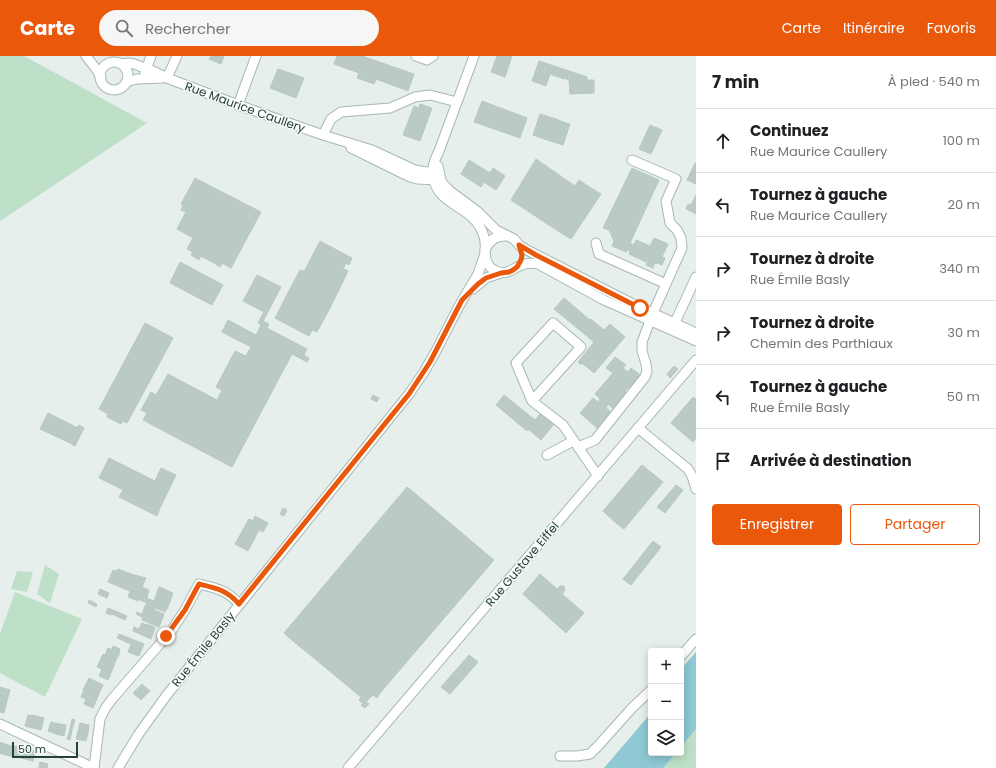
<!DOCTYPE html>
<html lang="fr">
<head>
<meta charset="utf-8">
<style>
  :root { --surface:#fff; --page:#f6f6f6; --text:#202124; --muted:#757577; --line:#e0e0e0; --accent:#ea580c }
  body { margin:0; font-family:Poppins,sans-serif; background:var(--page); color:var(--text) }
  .controls { position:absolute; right:12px; bottom:12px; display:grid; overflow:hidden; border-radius:4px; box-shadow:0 2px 10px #0003 }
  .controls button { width:36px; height:36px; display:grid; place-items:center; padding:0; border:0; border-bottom:1px solid var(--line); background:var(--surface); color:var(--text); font:20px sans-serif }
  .scale { position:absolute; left:12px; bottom:10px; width:66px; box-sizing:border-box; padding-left:4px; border:2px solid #24423a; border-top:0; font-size:11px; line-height:14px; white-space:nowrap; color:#24423a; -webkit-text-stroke:3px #f7fbf9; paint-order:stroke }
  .stop { position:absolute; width:12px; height:12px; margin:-9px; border:3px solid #ea580c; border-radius:50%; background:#fff }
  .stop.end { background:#ea580c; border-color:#fff; box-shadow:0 1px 4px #0008 }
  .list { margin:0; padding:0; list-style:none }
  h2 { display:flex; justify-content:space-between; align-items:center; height:52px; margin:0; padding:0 16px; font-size:17px }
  h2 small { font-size:13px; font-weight:400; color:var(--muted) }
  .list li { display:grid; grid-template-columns:26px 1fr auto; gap:12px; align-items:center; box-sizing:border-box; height:64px; padding:0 16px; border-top:1px solid var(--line) }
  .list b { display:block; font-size:15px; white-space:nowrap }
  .list p { margin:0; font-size:13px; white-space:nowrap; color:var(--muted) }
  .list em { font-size:13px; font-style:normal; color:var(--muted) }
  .actions { display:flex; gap:8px; padding:12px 16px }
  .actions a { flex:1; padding:9px 0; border:1px solid var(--accent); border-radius:4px; text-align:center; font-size:14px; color:var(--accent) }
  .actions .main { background:var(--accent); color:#fff }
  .icon { flex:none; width:22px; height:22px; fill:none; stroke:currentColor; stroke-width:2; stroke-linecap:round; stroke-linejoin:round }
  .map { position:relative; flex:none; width:696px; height:712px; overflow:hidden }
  header { display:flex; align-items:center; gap:24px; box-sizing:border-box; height:56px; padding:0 20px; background:var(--accent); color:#fff }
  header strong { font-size:19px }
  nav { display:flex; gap:22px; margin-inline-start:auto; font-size:14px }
  .search { width:280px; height:36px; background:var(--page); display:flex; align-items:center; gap:10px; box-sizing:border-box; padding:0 14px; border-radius:22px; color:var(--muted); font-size:15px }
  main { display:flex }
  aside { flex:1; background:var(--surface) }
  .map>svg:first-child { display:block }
  .green { fill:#bfe0c8 }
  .water { fill:#8ec9d4 }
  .building { fill:#bbcac4; stroke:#b8c9c2 }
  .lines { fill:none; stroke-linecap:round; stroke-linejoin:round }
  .minor-casing { stroke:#a8b8b2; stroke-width:11 }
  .minor { stroke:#fff; stroke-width:9 }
  .route { stroke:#ea580c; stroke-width:5 }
  .labels { text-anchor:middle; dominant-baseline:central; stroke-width:3; stroke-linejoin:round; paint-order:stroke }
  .street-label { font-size:12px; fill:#24423a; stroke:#f7fbf9 }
</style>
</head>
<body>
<header>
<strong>Carte</strong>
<div class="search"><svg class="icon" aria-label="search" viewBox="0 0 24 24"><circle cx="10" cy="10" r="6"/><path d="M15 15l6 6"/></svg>Rechercher</div>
<nav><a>Carte</a><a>Itinéraire</a><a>Favoris</a></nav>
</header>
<main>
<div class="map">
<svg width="696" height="712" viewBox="0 0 696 712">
  <rect width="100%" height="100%" fill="#e6efeb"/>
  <g class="green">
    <path d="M0 0H24L147 67 0 165Z"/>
    <path d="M45 509 59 518 50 547 37 538Z"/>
    <path d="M17 515 33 516 27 536 11 533Z"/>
    <path d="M15 536 82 563 45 641 0 617V578Z"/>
    <path d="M696 673V712H663L676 697H681V691Z"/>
  </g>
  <g class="water">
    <path d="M696 596V673L681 691V613Z"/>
    <path d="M651 657V697H676L663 712H604Z"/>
  </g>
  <g class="building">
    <path d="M211 0H224L221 8 209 3Z"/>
    <path d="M337 0H362L414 18 408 35 376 23 374 28 357 22 359 17 334 8Z"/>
    <path d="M497 0H512L505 21 491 16Z"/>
    <path d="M539 5 587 21V24H594V37L570 38 569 24 564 22V23L550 18 546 30 532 25Z"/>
    <path d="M278 13 304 22 296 42 270 32Z"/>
    <path d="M482 45 527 62 520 82 474 66Z"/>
    <path d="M420 48 432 52 420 85 403 79 414 50 419 52Z"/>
    <path d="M540 58 556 63 550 85 533 79Z"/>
    <path d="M556 63 563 66 557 87 550 85Z"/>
    <path d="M563 66 570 68 563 89 557 87Z"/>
    <path d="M650 69 662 74 651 98 639 93Z"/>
    <path d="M536 103 575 130 579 124 588 130 558 175 511 144Z"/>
    <path d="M469 104 490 117 493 112 505 120 496 134 484 126 481 131 461 118Z"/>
    <path d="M695 107H696V128L687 124Z"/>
    <path d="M632 112 659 124 630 187 634 189 636 184 650 190 654 182 668 188 662 201 665 202 662 209 657 207 654 208 653 212 646 209 648 205 647 204 646 206 629 198 630 195 627 194 626 196 612 190 614 185 609 174 603 172Z"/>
    <path d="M195 122 261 156 231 212 222 207 226 200 219 196 214 207 187 193 193 182 177 173 186 156 181 154 183 149 181 148Z"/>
    <path d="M588 130 601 138 571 183 558 175Z"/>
    <path d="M696 139V158L686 153 688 148 691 149Z"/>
    <path d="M320 185 352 202 349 209 346 207 309 280 275 262 290 233 294 235Z"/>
    <path d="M193 196 201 200 199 204 191 199Z"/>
    <path d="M219 196 226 200 220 211 214 207Z"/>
    <path d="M180 206 223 229 212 249 170 227Z"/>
    <path d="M344 213 348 215 331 250 322 255Z"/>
    <path d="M300 214 304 215 294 235 290 233Z"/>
    <path d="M257 219 281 231 261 269 258 267 264 256 243 245Z"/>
    <path d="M564 242 590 264 591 263 604 274 610 268 625 281 594 317 582 307 581 309 578 306 594 286 554 253Z"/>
    <path d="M331 250 317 276 312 274 322 255Z"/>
    <path d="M228 264 256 279 261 269 307 293 304 299 309 302 307 306 292 298 232 411 143 364 147 357 141 354 151 336 156 339 168 318 217 344 222 334 216 331 235 295 246 300 251 291 222 276Z"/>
    <path d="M263 265 269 268 267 272 261 269Z"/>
    <path d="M145 267 173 282 127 367 123 365 121 368 107 361 108 358 99 353Z"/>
    <path d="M615 301 626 309 623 312 628 316 631 312 639 318 640 321 630 332 629 331 625 335 626 338 613 353 608 348 606 352 611 356 597 372 580 357 593 342 598 346 600 343 595 338 613 317 606 312Z"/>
    <path d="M674 310 678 313 670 322 667 318Z"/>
    <path d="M373 339 379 342 377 346 371 343Z"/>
    <path d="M504 339 535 364 541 357 554 368 541 384 528 373 527 375 496 349Z"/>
    <path d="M693 341 696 343V354L688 347Z"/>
    <path d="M688 347 696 354V383L693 386 671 367Z"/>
    <path d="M48 357 78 372 70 387 40 373Z"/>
    <path d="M79 369 84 372 75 390 70 387Z"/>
    <path d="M109 402 155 425 161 412 176 419 160 452 99 422Z"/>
    <path d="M642 409 663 426 624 473 616 467 634 447 620 435Z"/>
    <path d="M676 429 683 434 665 457 657 451Z"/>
    <path d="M407 431 411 434 287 580 284 577Z"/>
    <path d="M123 434 160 452 157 460 119 441Z"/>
    <path d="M411 434 489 500 377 634 380 637 377 642 373 639 366 646 369 648 365 652 361 649 363 648 359 644 361 641 287 580Z"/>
    <path d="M620 435 634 447 616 467 603 455Z"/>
    <path d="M283 452 287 454 284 460 280 458Z"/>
    <path d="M255 460 268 467 263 476 259 474 248 495 235 488 249 463 253 465Z"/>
    <path d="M653 485 661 491 631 529 623 523Z"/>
    <path d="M489 500 494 504 380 637 377 634Z"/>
    <path d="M118 513 131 518 130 519 117 515Z"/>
    <path d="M113 514 130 519 125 533 108 526Z"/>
    <path d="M131 518 146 522 145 524 130 519Z"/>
    <path d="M540 518 557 533 560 530H564L565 534 562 538 584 557 566 577 523 538Z"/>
    <path d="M130 519 145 524 142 531 149 534 147 542 125 533Z"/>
    <path d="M159 531 162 532 159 537 161 538 158 547 154 545Z"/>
    <path d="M162 532 173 537 168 551 158 547 161 538 159 537Z"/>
    <path d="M100 533 109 537 107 542 98 538Z"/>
    <path d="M130 535 168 551 165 556 155 552 154 554 145 550 147 547 138 543V545L128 541Z"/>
    <path d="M89 544 97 548 96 551 88 547Z"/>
    <path d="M145 550 164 558 161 566 142 558Z"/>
    <path d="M108 552 127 560 125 564 112 558 111 559 106 557Z"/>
    <path d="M137 556 161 566 159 571 142 564 143 560H142V561L136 558Z"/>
    <path d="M142 567 146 569V568L155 571 151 583 133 575 134 571 139 573Z"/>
    <path d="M119 578 144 588 141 595 130 591 131 588 117 582Z"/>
    <path d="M113 590 120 593 119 596 112 594Z"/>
    <path d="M130 591 141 595 139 600 128 596Z"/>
    <path d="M108 592 120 597 116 604 105 599Z"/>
    <path d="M103 598 116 604 111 617 97 611Z"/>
    <path d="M469 599 478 606 450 638 441 631Z"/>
    <path d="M102 613 111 617 108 624 99 620Z"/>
    <path d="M89 622 103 629 98 640 83 634Z"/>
    <path d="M142 628 150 635 141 644 133 637Z"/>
    <path d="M0 631 10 634 8 641 0 639Z"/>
    <path d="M84 634 98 640 93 652 84 648 86 643 81 641Z"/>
    <path d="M0 639 8 641 6 649 0 648Z"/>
    <path d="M0 648 6 649 4 657 0 656Z"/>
    <path d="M28 659 36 660 33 672 25 670Z"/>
    <path d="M36 660 44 662 41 674 33 672Z"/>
    <path d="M72 663 75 664 72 674 70 673Z"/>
    <path d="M51 666 59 668 56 678 48 675Z"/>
    <path d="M80 667 89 669 88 677 78 675Z"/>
    <path d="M59 668 66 669 64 680 56 678Z"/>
    <path d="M70 673 72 674 70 684 67 683Z"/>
    <path d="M78 675 88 677 86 685 76 683Z"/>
    <path d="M0 686 5 688 2 698 0 697Z"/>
    <path d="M5 688 12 690 10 700 2 698Z"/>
    <path d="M12 690 20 691 17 701 10 700Z"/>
    <path d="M20 691 28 693 25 703 17 701Z"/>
    <path d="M28 693 36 695 33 705 25 703Z"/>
    <path d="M40 706 48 708 47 712H39Z"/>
  </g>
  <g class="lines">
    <g class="minor-casing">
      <g id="minor">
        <path d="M86 0 97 14 101 22"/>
        <path d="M416 0 427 4 433 0"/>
        <path d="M474 0 439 95C434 105 431 113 434 124 439 149 471 151 481 173 484 179 486 187 485 194 485 202 486 210 494 214 507 221 512 212 522 209 527 207 533 207 538 208L604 244 696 285"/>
        <circle cx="114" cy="20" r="14"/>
        <path d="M121 8 128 7 134 8 153 15 167 22 238 49 323 79 372 94 415 114 426 116 437 115"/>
        <path d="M145 17 151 0"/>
        <path d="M167 22 177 0"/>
        <path d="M126 26 137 23 163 22"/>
        <path d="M238 49 256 0"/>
        <path d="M323 79 331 63 341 56 390 52 415 41 430 39 457 46"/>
        <path d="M351 92 410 121 417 123 439 124"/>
        <path d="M438 110 441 124 443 128 450 135 477 155 496 174 514 183 519 189 527 194 635 249 696 277"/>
        <path d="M596 187 599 198 666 228"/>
        <path d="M485 194C489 184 496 179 507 180"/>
        <path d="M473 233 486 222 501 217"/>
        <path d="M672 273 696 221"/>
        <path d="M532 345 516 307 553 267 581 291 532 345 563 369 598 420"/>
        <path d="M638 372 688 413 692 420 696 433"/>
        <path d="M578 391 595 384 645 321 647 315 646 308 642 295V286L653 257 682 192 681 182 677 174 670 167 666 145 676 123 632 104"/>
        <path d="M547 399 573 385"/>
        <path d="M681 600 696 583"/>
        <path d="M0 668 94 712"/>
        <path d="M560 700H577L590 698 598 690 632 652 651 634"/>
        <path d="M94 712 100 663 106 651 113 642 172 574 185 554 199 528C216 532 227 534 239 548"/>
        <path d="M118 712 138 679 166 640 409 338 424 316 436 295 459 250 478 218 485 198"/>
        <path d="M348 712 696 304"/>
      </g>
    </g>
    <use href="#minor" class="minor"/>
  </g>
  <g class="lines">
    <path class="route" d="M166 580 185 554 199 528C216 532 227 534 239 548L409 338 430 306 462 244 478 228 486 222 501 217 509 216 513 214 517 211 521 204 522 199 519 189 536 199 640 252"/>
  </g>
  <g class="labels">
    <g class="street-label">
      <text transform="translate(245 51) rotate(20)">Rue Maurice Caullery</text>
      <text transform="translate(522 508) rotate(-50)">Rue Gustave Eiffel</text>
      <text transform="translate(203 593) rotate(-51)">Rue Émile Basly</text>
    </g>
  </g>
</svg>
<div class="controls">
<button>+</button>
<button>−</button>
<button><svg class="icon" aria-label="layers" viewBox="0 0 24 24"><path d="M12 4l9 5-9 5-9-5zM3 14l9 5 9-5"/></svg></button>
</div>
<div class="scale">50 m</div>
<div class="stop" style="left:640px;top:252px"></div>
<div class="stop end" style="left:166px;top:580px"></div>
</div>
<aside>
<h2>7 min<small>À pied · 540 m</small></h2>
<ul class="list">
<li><svg class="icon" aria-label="ahead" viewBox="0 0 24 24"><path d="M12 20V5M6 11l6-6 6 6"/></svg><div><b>Continuez</b><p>Rue Maurice Caullery</p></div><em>100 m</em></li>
<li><svg class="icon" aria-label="left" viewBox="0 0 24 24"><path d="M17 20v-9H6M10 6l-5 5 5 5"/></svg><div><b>Tournez à gauche</b><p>Rue Maurice Caullery</p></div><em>20 m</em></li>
<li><svg class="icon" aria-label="right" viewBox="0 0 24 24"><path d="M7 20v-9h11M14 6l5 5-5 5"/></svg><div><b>Tournez à droite</b><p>Rue Émile Basly</p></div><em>340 m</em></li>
<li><svg class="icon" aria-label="right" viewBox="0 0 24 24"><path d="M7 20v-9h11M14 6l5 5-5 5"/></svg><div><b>Tournez à droite</b><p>Chemin des Parthiaux</p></div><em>30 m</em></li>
<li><svg class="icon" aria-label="left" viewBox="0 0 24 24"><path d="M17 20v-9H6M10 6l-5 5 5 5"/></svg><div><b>Tournez à gauche</b><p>Rue Émile Basly</p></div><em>50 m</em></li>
<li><svg class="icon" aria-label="arrive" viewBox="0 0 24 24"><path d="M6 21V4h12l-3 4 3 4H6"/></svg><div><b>Arrivée à destination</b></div></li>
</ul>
<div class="actions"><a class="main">Enregistrer</a><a>Partager</a></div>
</aside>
</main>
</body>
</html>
